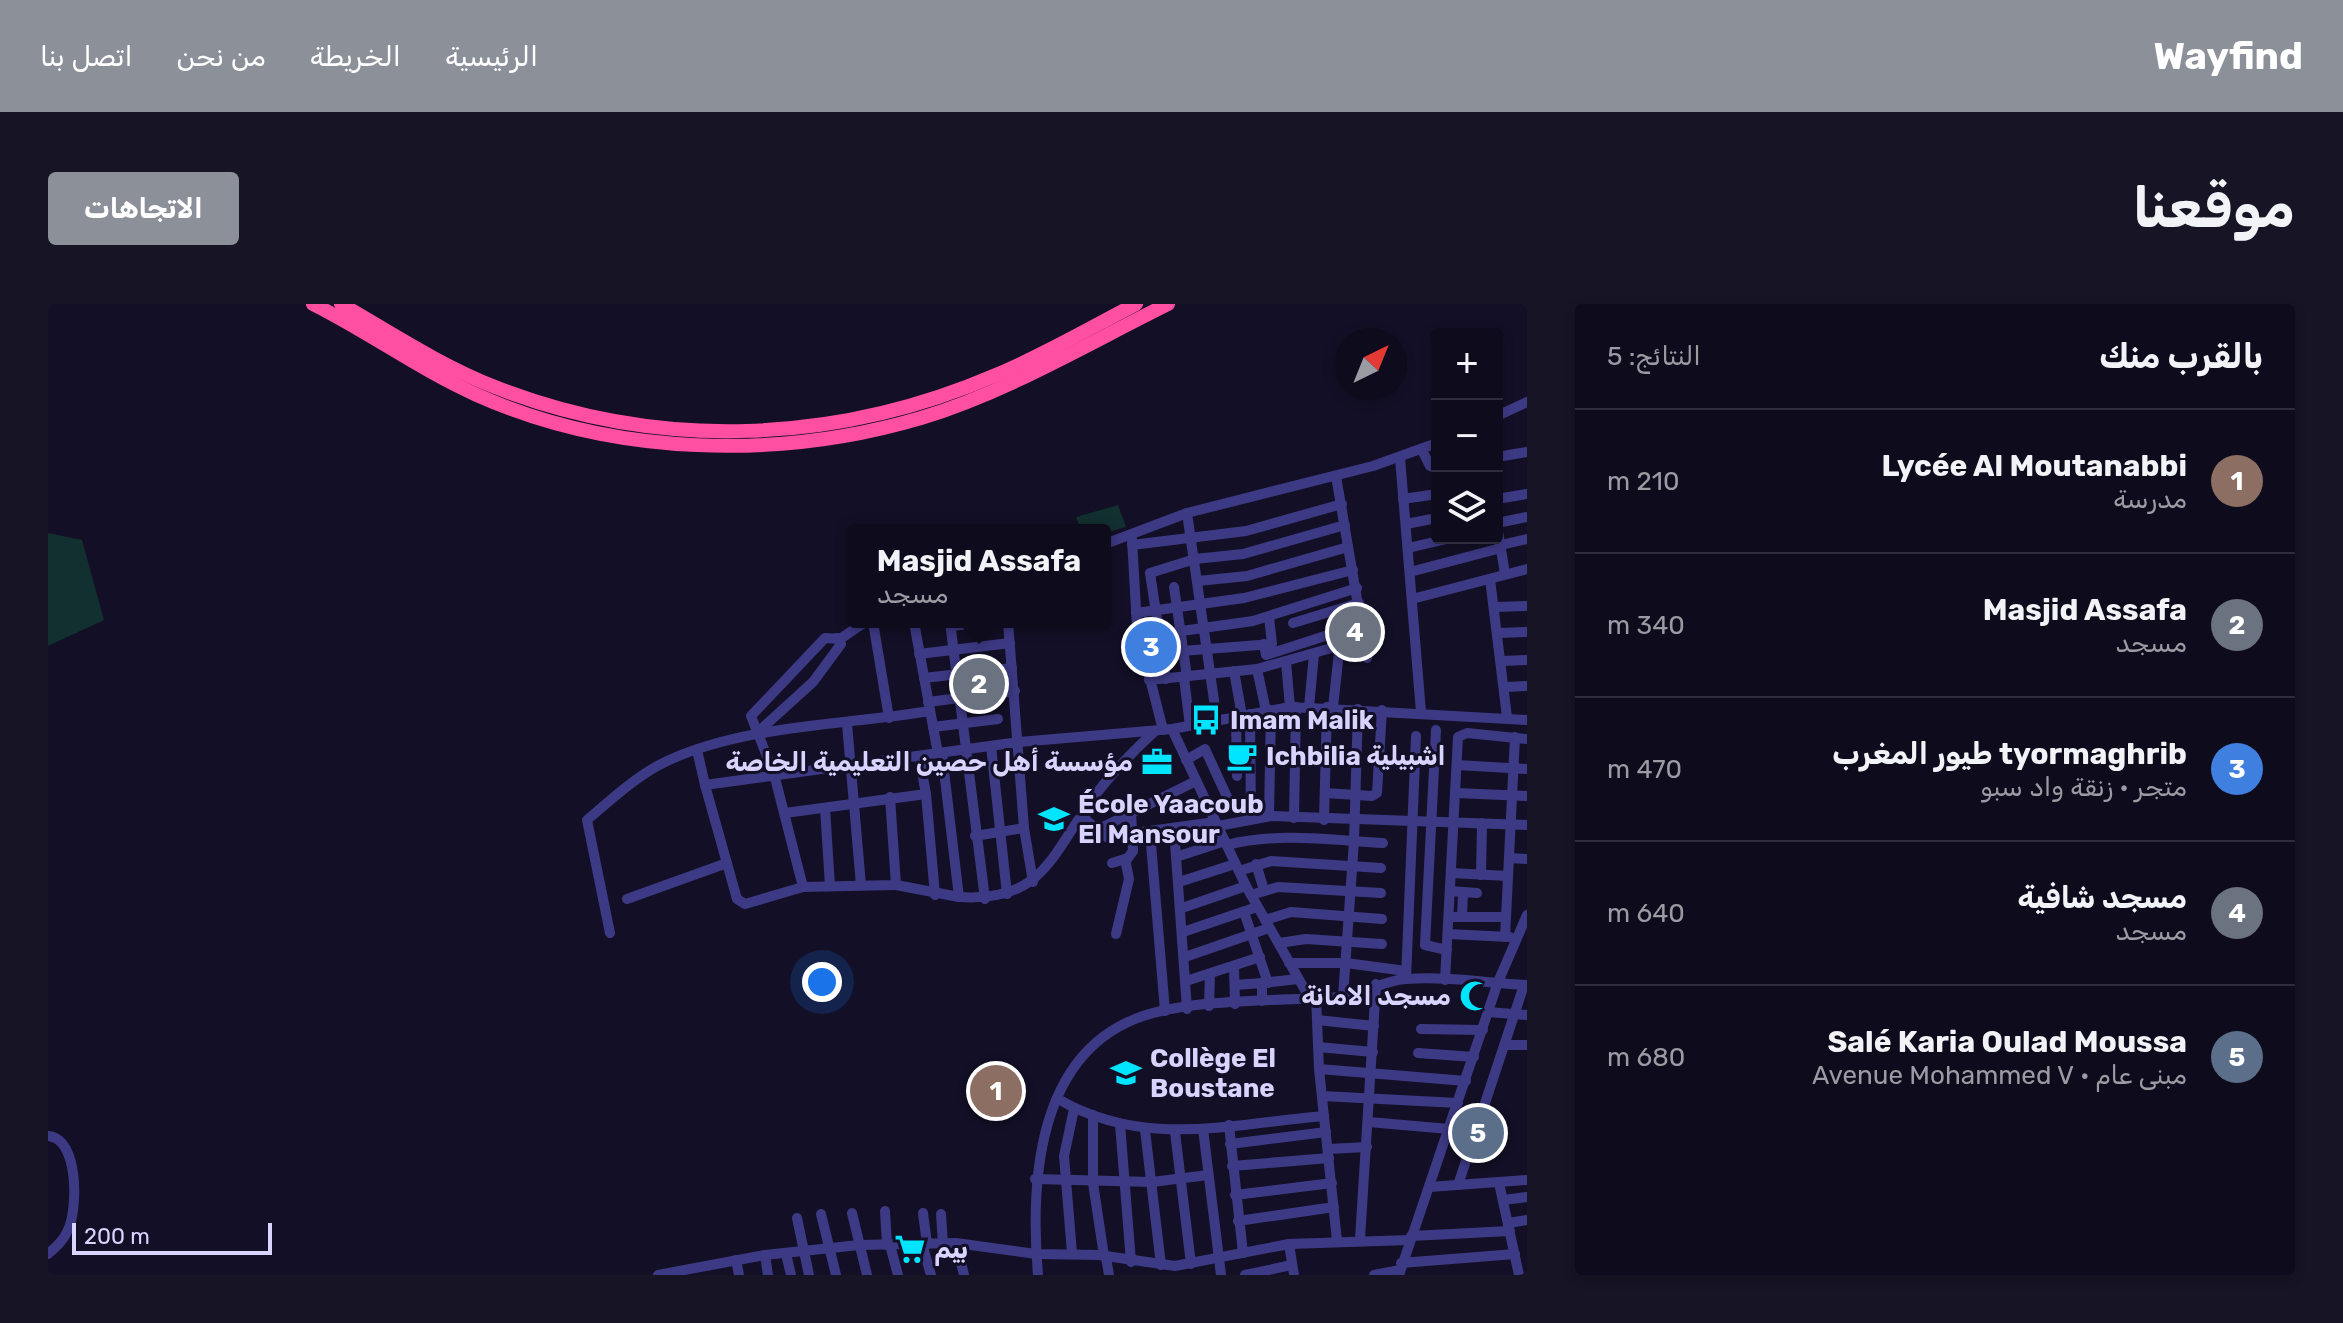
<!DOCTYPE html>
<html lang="ar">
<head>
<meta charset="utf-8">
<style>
  :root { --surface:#0e0b1c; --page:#171425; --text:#f1f3f6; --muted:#9b9ba3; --line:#2e2b3b; --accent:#8c9099 }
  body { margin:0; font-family:Rubik,Cairo,sans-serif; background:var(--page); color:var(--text); direction:rtl }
  .controls { position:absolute; right:24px; top:24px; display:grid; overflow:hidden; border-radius:8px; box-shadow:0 4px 12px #0003 }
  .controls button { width:72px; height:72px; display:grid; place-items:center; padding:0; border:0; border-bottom:2px solid var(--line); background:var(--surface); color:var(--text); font:40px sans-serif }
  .compass { position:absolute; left:1287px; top:24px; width:72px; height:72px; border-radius:50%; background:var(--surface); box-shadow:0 4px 12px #0003; rotate:43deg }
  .scale { position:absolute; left:24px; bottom:20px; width:200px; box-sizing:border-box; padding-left:8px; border:4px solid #d9d4ff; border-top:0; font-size:22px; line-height:28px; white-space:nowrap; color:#d9d4ff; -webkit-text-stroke:6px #130f26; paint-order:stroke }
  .you { position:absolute; left:774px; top:678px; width:28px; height:28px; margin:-20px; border:6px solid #fff; border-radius:50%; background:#1a73e8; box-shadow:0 0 0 12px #1a73e833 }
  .badge { display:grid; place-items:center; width:52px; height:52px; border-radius:50%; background:var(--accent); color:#fff; font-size:26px; font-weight:700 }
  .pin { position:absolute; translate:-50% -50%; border:4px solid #fff; box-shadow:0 2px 8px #0006 }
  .popup { position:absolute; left:799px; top:220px; width:264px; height:104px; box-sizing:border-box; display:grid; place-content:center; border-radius:8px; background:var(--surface); filter:drop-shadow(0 2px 6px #0005); font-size:26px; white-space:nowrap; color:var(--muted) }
  .popup b { font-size:30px; color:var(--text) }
  .popup::after { content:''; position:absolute; left:50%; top:100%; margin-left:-16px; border:16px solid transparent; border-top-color:var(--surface) }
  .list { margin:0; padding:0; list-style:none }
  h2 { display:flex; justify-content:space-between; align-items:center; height:104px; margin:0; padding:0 32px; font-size:34px }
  h2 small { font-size:26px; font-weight:400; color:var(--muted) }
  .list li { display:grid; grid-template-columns:52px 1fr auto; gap:24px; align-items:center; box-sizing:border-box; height:144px; padding:0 32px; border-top:2px solid var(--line) }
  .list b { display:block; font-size:30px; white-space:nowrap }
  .list p { margin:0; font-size:26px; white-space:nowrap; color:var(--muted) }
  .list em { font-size:26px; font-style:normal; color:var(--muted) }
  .icon { flex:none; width:44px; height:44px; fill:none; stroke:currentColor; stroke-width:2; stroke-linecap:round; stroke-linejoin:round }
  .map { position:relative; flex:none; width:1479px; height:971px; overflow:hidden; direction:ltr; border-radius:8px }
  header { display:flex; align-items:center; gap:48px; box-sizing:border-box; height:112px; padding:0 40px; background:var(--accent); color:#fff }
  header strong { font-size:38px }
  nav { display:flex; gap:44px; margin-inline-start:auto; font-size:28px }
  .intro { display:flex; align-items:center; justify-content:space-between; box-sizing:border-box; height:192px; padding:0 48px }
  h1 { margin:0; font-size:56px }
  .button { padding:20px 36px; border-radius:8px; background:var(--accent); color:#fff; font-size:28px; font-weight:700 }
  main { display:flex; gap:48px; padding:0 48px }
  aside { flex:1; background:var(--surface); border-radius:8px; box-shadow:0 4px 12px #0003 }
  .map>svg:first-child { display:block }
  .green { fill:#12302f }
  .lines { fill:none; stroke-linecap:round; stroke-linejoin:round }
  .minor { stroke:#3d3a85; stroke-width:10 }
  .highway { stroke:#ff4fa3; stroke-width:14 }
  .labels { text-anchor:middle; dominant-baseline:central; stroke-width:6; stroke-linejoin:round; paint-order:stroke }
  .poi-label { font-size:26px; font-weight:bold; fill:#d9d4ff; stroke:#130f26; text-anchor:start }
</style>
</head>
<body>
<header>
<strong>Wayfind</strong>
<nav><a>الرئيسية</a><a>الخريطة</a><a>من نحن</a><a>اتصل بنا</a></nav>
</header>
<div class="intro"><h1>موقعنا</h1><a class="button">الاتجاهات</a></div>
<main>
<aside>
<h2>بالقرب منك<small>النتائج: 5</small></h2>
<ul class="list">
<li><span class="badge" style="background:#8d6e63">1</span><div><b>Lycée Al Moutanabbi</b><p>مدرسة</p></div><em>210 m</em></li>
<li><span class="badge" style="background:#6b7280">2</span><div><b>Masjid Assafa</b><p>مسجد</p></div><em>340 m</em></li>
<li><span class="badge" style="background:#3f7fe0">3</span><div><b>tyormaghrib طيور المغرب</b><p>متجر · زنقة واد سبو</p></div><em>470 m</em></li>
<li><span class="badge" style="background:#6b7280">4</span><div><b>مسجد شافية</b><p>مسجد</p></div><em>640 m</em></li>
<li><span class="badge" style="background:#5c6f8a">5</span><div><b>Salé Karia Oulad Moussa</b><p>مبنى عام · Avenue Mohammed V</p></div><em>680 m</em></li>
</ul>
</aside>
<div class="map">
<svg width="1479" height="971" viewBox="0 0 1479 971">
  <rect width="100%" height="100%" fill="#130f26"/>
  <g class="green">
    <path d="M1070 201 1078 223 1057 229V226H1033L1028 213Z"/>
    <path d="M0 229 34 236 56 316 0 342Z"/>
  </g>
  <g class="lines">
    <g class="minor">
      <path d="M1449 112 1479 98"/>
      <path d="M1374 146 1382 162 1389 165"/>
      <path d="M1449 153 1479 148"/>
      <path d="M1352 154 1373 408"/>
      <path d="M1288 172 1319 354"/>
      <path d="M1355 195 1389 190"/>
      <path d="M1449 195 1479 190"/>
      <path d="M1139 209 1169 417"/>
      <path d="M1449 219 1479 213"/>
      <path d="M1358 220 1389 214"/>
      <path d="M1449 221 1457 270"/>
      <path d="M1084 235 1089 323 1115 426"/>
      <path d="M1057 240 1139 209 1325 162 1389 139"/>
      <path d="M1084 241 1198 227 1294 200"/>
      <path d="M1453 241 1479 235"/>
      <path d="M1360 244 1403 234"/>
      <path d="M1362 268 1453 244"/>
      <path d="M1442 275 1459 413"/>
      <path d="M1150 277 1199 272 1300 243"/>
      <path d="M1126 283 1139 373"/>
      <path d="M1364 295 1479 265"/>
      <path d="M1447 303 1479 302"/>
      <path d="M1088 309 1196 294 1305 266"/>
      <path d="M825 318 841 414"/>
      <path d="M866 318 890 450"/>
      <path d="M902 318 937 595"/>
      <path d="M960 318 976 524 985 578"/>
      <path d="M1245 319 1311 299"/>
      <path d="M903 322 939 318"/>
      <path d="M1450 329 1479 328"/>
      <path d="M1091 333 1205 317 1309 284"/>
      <path d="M1216 340 1218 351 1314 320"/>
      <path d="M871 350 962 339"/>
      <path d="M1095 350 1224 340 1221 313"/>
      <path d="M1454 357 1479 356"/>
      <path d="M1238 358 1242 403"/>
      <path d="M1209 365 1218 407"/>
      <path d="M1186 367 1194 412"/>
      <path d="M876 374 964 364"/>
      <path d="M1136 374 1142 422"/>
      <path d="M1118 375 1102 269 1147 255 1195 250 1297 221"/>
      <path d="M1101 376 1209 365 1287 343 1291 348 1285 403"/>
      <path d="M1458 383 1479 382"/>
      <path d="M880 398 967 387"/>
      <path d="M1261 403 1266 350"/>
      <path d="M1202 410 1203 513"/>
      <path d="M1188 413 1189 472"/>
      <path d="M799 420 813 581"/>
      <path d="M885 423 950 415"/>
      <path d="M1124 425 1198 582 1261 693"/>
      <path d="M1388 426 1377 641 1399 646"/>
      <path d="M710 428 765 378 793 340 789 334"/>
      <path d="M943 442 959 590"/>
      <path d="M649 446 657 481 971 438 1124 425 1242 403 1479 416"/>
      <path d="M894 450 911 593C990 598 1001 558 1040 501 1059 474 1082 450 1106 428"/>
      <path d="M1138 456 1157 445 1180 495 1161 505"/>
      <path d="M1409 461 1479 465"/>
      <path d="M657 481 689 595 697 600 755 583 848 581 842 493"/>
      <path d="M1277 489 1324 492 1329 489 1334 406"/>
      <path d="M1408 489 1479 492"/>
      <path d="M878 490 887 591"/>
      <path d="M777 504 782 582"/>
      <path d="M1038 506 1037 515 1058 533 1167 518"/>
      <path d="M737 509 878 490 871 452"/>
      <path d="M1221 512 1223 406"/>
      <path d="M1246 514 1248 403"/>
      <path d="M1276 516 1279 403"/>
      <path d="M1170 522 1224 512 1479 521"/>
      <path d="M1126 525 1139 705"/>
      <path d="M1047 527 1148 477"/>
      <path d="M1102 528 1117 707"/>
      <path d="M927 532 976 524"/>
      <path d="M1179 541C1230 528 1283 536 1335 539"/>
      <path d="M1128 553 1177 537"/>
      <path d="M1461 554 1479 555"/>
      <path d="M1064 559 1080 554 1085 547 1083 508"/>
      <path d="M1208 560 1216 586"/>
      <path d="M1191 567 1223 557 1333 564"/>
      <path d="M1403 569 1460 572"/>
      <path d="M1433 571 1434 519"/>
      <path d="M1131 578 1187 560"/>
      <path d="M848 581 911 593"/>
      <path d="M755 583 726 470 703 412 777 334 792 335 817 318"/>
      <path d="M1402 587 1429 589"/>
      <path d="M1203 591 1230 583 1333 589"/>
      <path d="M579 595 679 559"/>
      <path d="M1134 604 1198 582"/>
      <path d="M1196 608 1220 679"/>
      <path d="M1402 613H1458"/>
      <path d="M1414 613 1415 588"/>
      <path d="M1217 616 1243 608 1334 615"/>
      <path d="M1135 628 1209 603"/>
      <path d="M562 629 539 516C563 496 588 472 617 458 695 421 797 421 882 407"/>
      <path d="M1068 630 1081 575 1077 555"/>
      <path d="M1400 630 1462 633"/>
      <path d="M1457 633 1467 433"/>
      <path d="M1231 639 1258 635 1334 640"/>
      <path d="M1137 653 1221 624"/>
      <path d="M1241 659H1298L1358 667"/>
      <path d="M1186 662 1187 700"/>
      <path d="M1358 675 1368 432"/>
      <path d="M1397 676 1410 433 1419 429 1479 435"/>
      <path d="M1138 677 1212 653"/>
      <path d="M1187 681 1214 679"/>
      <path d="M1268 692 1271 765 1289 937"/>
      <path d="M1295 693 1306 537 1310 405"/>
      <path d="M1214 697V679L1250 675"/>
      <path d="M1161 702 1162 670"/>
      <path d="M1440 708 1479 711"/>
      <path d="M1269 716 1326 722"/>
      <path d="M1373 725 1435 726"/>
      <path d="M1458 741H1479"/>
      <path d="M1270 743 1325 748"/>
      <path d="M1370 749 1426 753"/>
      <path d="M1271 765 1418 777"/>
      <path d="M1274 792 1410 799"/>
      <path d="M1010 795C1096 845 1183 820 1276 812"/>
      <path d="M1045 811V879L1056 952"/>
      <path d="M1321 818 1401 825"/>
      <path d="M1072 820 1083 958"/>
      <path d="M1181 821 1195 949"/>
      <path d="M1155 825 1173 971"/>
      <path d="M1097 826 1113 961"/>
      <path d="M1127 828 1143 960"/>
      <path d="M0 832C31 834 30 905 20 926 16 936 8 943 0 950"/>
      <path d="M1182 840 1278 828"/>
      <path d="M1280 845 1319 843"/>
      <path d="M1184 862 1281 854"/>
      <path d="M987 875 1104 878 1160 871"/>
      <path d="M1451 879 1471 971"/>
      <path d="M1410 881 1476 681"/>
      <path d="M1381 883 1479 876"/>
      <path d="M1187 891 1284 879"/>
      <path d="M1455 896 1479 893"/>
      <path d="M837 907 839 941"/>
      <path d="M804 909 819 971"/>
      <path d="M875 909 879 940"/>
      <path d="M773 910 788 971"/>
      <path d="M893 910 895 940"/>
      <path d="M749 914 761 971"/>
      <path d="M1190 917 1286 903"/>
      <path d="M1461 919 1479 916"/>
      <path d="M1363 932 1462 927"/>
      <path d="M1312 935 1328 680"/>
      <path d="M908 939 916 971"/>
      <path d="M874 940 883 971"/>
      <path d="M1241 940 1246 971"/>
      <path d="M842 941 850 971"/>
      <path d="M1024 949 1016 852 1026 805"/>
      <path d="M738 950 743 971"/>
      <path d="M717 951 720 971"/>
      <path d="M1058 953 1061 971"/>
      <path d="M688 956 691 971"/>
      <path d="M1353 959 1467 950"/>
      <path d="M610 971 717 951 811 941 908 939 988 950 1051 951 1127 962 1241 940 1361 936"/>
      <path d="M990 971C982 877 989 748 1095 712 1149 694 1237 697 1294 693 1316 691 1335 676 1358 675 1398 672 1439 679 1479 681"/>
      <path d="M1197 971 1244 961"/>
      <path d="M1326 971 1352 966"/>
      <path d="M1351 971 1450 678 1479 611"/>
    </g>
    <g class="highway">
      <path d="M265 0C321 28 371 65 429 91 565 152 731 156 873 114 959 88 1039 40 1120 0"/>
      <path d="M293 0C343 29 393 62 447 83 610 147 788 140 948 71 996 51 1042 24 1088 0"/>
    </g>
  </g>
  <defs>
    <g id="bus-bare" transform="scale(2.4)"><path d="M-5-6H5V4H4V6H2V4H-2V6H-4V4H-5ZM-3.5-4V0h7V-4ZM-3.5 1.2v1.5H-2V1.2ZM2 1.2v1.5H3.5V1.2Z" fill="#00e5ff" stroke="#130f26" stroke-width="2.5" paint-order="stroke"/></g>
    <g id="cafe-bare" transform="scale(2.4)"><path d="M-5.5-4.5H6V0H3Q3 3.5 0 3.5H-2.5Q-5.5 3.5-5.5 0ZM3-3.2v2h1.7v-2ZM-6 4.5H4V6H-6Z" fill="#00e5ff" stroke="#130f26" stroke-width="2.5" paint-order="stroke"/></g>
    <g id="office-bare" transform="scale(2.4)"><path d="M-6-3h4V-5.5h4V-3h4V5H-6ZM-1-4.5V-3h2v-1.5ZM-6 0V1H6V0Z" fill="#00e5ff" stroke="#130f26" stroke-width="2.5" paint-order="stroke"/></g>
    <g id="school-bare" transform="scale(2.4)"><path d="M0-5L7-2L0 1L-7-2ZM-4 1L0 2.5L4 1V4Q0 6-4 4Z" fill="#00e5ff" stroke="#130f26" stroke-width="2.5" paint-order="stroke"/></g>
    <g id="mosque-bare" transform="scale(2.4)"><path d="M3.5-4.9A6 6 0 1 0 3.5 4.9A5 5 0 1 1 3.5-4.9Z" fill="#00e5ff" stroke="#130f26" stroke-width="2.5" paint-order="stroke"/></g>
    <g id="supermarket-bare" transform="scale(2.4)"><path d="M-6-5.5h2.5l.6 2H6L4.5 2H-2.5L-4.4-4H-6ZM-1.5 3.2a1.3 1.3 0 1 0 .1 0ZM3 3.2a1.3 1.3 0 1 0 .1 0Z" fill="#00e5ff" stroke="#130f26" stroke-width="2.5" paint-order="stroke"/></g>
  </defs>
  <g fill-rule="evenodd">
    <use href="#bus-bare" x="1158" y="416"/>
    <use href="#cafe-bare" x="1194" y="452"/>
    <use href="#office-bare" x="1109" y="458"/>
    <use href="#school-bare" x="1006" y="515"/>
    <use href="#mosque-bare" x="1427" y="692"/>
    <use href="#school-bare" x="1078" y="769"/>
    <use href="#supermarket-bare" x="862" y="945"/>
  </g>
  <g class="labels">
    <g class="poi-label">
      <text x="1182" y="416">Imam Malik</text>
      <text x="1218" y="452">Ichbilia اشبيلية</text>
      <text x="1085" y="458" text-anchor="end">مؤسسة أهل حصين التعليمية الخاصة</text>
      <text x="1030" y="500">École Yaacoub<tspan x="1030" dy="30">El Mansour</tspan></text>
      <text x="1403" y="692" text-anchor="end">مسجد الامانة</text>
      <text x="1102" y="754">Collège El<tspan x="1102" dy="30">Boustane</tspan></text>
      <text x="886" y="945">بيم</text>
    </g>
  </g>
</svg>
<div class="controls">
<button>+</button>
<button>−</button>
<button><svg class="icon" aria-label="layers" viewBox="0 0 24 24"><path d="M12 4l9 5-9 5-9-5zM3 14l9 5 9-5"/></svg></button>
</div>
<svg class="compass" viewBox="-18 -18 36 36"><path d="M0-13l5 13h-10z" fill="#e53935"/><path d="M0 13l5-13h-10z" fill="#9b9ba3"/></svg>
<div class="scale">200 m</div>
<div class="you"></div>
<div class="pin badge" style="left:948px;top:787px;background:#8d6e63">1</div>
<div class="pin badge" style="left:931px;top:380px;background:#6b7280">2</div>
<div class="popup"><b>Masjid Assafa</b>مسجد</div>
<div class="pin badge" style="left:1103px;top:343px;background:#3f7fe0">3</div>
<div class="pin badge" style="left:1307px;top:328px;background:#6b7280">4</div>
<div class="pin badge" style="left:1430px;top:829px;background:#5c6f8a">5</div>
</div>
</main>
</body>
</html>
